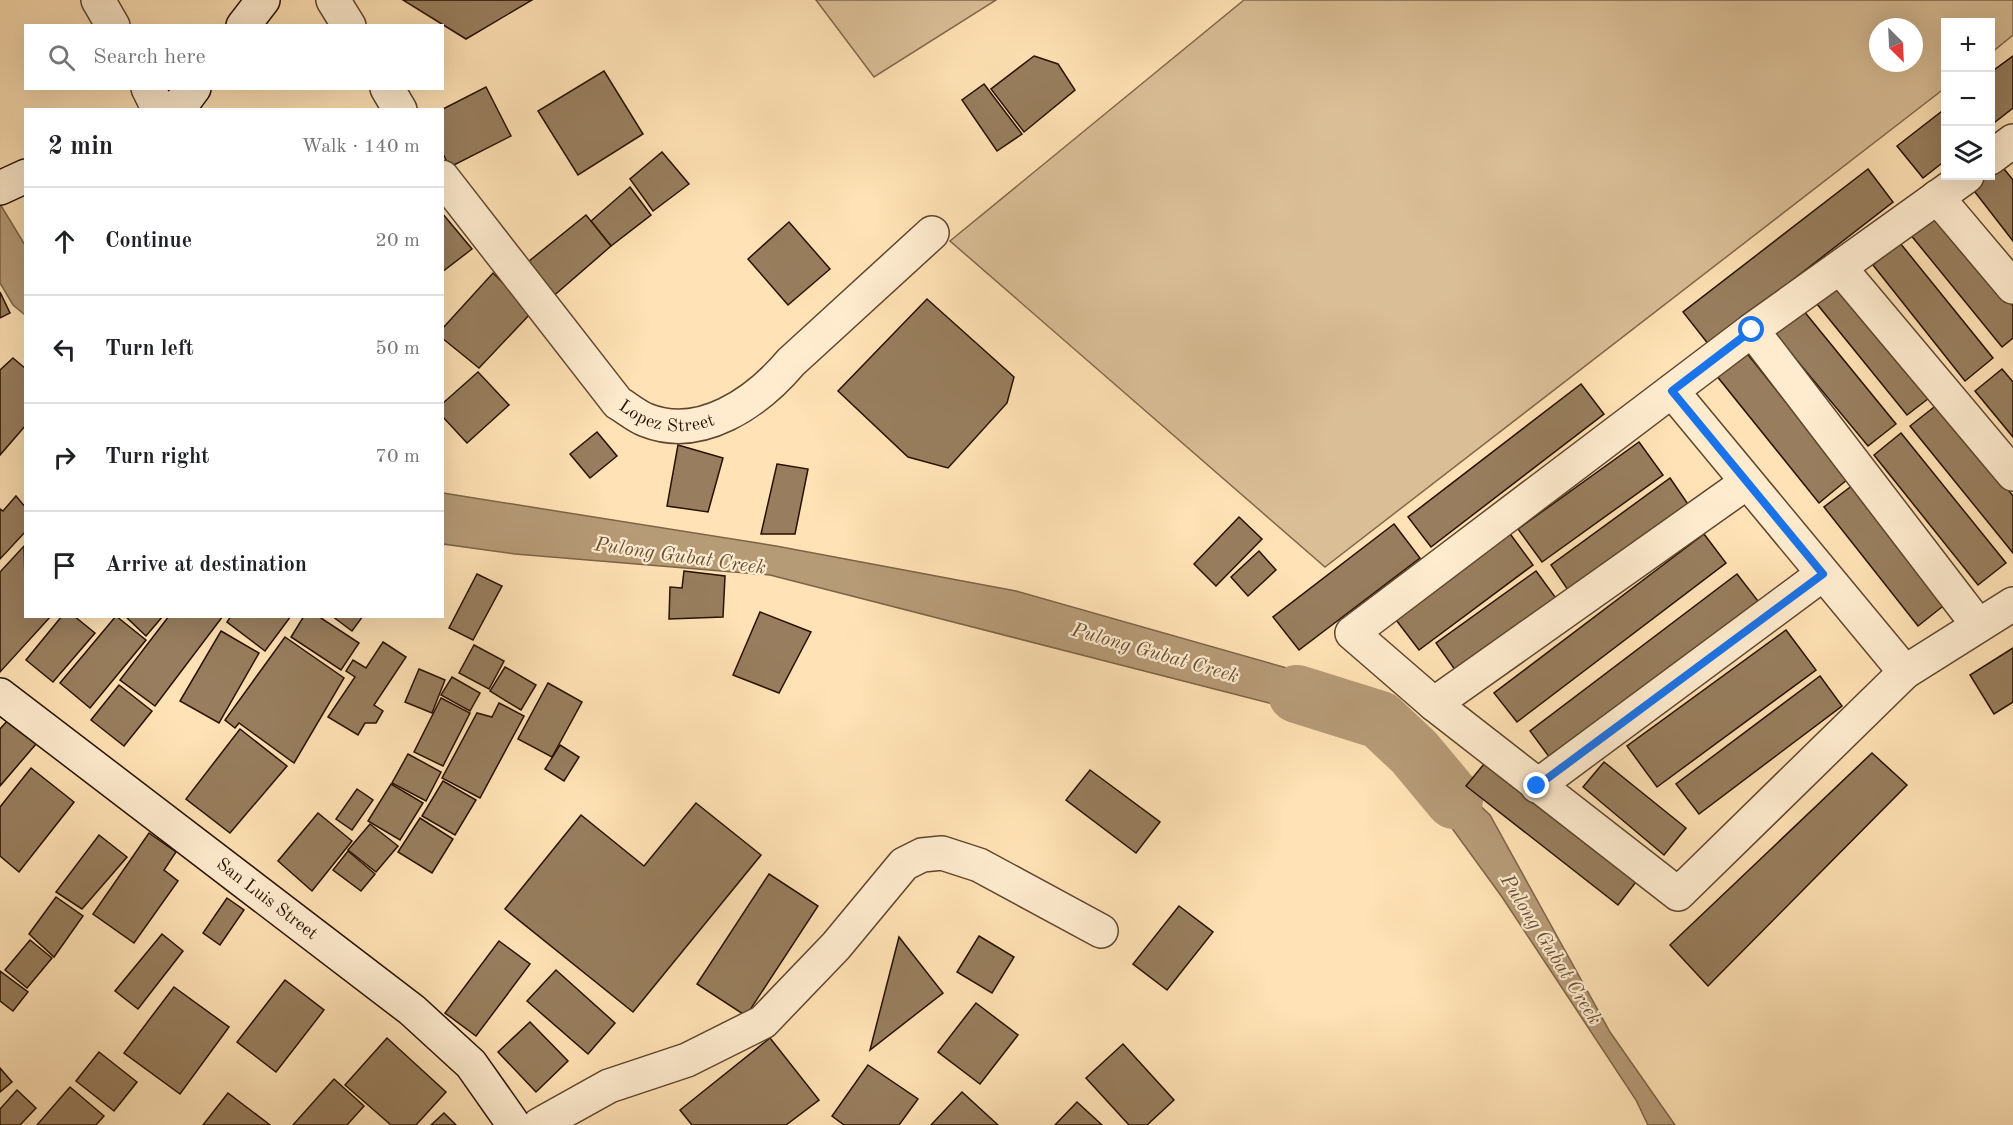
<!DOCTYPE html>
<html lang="en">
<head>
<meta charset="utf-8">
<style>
  :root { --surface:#fff; --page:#f6f6f6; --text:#202124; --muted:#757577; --line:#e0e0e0 }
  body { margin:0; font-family:"Old Standard TT",serif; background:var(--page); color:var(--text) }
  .controls { position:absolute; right:18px; top:18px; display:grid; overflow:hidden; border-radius:0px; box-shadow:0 6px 24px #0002 }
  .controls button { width:54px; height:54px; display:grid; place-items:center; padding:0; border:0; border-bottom:2px solid var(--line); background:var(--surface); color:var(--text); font:30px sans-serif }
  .compass { position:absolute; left:1869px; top:18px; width:54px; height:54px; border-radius:50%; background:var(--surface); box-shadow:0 6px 24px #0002; rotate:156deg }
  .stop { position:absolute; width:18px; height:18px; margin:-14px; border:4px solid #1a73e8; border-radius:50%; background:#fff }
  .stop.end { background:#1a73e8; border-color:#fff; box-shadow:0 2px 6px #0008 }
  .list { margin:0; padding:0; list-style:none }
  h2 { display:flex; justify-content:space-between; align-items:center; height:78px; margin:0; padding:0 24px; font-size:26px }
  h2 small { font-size:20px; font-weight:400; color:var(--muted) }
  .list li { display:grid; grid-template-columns:39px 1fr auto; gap:18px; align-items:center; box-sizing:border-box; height:108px; padding:0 24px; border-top:2px solid var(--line) }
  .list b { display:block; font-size:22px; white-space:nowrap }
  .list em { font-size:20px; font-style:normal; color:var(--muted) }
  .icon { flex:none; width:33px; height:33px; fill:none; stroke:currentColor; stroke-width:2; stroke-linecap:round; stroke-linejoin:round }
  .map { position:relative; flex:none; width:2013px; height:1125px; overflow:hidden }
  .search { position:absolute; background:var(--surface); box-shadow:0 6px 24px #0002; left:24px; top:24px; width:420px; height:66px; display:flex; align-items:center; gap:15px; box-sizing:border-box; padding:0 21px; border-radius:0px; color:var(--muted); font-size:22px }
  .panel { position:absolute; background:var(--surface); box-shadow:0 6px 24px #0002; left:24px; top:108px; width:420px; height:510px; border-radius:0px }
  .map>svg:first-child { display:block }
  .green { fill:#dabe96; stroke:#81684b; stroke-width:1.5; fill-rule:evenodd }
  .water { fill:#b69b77; stroke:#7d6447; stroke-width:1.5 }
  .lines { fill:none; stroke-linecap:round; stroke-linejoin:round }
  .river { stroke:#b69b77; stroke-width:58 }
  .building { fill:#987e5e; stroke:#281100; stroke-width:1.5 }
  .street-casing { stroke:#5e452d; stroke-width:36 }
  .secondary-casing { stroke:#281100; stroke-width:36 }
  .street { stroke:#ffeccf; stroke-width:33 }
  .secondary { stroke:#ffeccf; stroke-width:33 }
  .route { stroke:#1a73e8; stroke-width:8 }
  .labels { text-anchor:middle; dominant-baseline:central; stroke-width:4.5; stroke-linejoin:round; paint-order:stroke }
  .street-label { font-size:18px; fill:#281100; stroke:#ffeccf }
  .water-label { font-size:20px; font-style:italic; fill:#684f36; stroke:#ffeccf }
</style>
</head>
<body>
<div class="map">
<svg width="2013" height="1125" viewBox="0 0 2013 1125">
  <rect width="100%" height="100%" fill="#ffe2b5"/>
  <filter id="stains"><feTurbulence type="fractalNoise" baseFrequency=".00333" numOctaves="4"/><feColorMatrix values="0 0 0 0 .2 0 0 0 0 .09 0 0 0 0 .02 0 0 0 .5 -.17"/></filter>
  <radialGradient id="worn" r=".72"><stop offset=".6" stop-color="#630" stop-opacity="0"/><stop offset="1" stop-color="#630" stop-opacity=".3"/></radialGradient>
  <g class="green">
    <path d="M816 0H996L874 77Z"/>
    <path d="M1244 0H2013V35L1991 53 1990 22H1946L1945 88 1325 567 950 241ZM1878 27H1914V63H1878Z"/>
  </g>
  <g class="water">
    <path d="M0 204 25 245V315L13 305 0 283Z"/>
    <path d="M443 493 776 546 1016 591 1322 678 1456 783 1490 815 1610 1032 1675 1125H1648L1636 1100 1502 897 1382 732 770 575 515 554 443 544Z"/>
  </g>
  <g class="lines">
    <path class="river" d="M1297 694 1380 720 1414 752 1454 800"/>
  </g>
  <g class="building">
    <path d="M403 0H532L466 39Z"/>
    <path d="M1034 56 1058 64 1075 90 1024 132 991 89Z"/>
    <path d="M2013 56V108L1990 126V73Z"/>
    <path d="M604 71 643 134 578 175 538 111Z"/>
    <path d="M984 84 1022 134 997 151 962 100Z"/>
    <path d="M486 87 511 136 450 167 442 152 441 110Z"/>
    <path d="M1946 108V160L1923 178 1897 146Z"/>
    <path d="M662 152 689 184 653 211 630 179Z"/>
    <path d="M2000 164 2013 180V241L1971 187 1986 176H1990V172Z"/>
    <path d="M1868 169 1893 202 1709 345 1683 312Z"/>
    <path d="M630 187 651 215 611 246 591 221Z"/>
    <path d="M1937 212 2013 306V338L2002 347 1910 234Z"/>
    <path d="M442 213 472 249 442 272Z"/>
    <path d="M586 215 611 246 550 299 523 266Z"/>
    <path d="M789 222 830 269 788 305 748 259Z"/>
    <path d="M1900 243 1993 358 1965 381 1873 265Z"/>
    <path d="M493 273 532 312 479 368 442 338V329Z"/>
    <path d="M1842 284 1933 395 1907 415 1817 304Z"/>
    <path d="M0 292 10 313 0 318Z"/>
    <path d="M927 299 1014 377 1007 403 948 468 908 457 838 391Z"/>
    <path d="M1803 310 1896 424 1868 446 1775 334Z"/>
    <path d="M1745 351 1848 479 1819 503 1716 375Z"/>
    <path d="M13 358 26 369V425L0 455V370Z"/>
    <path d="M2002 369 2013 382V437L1975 391Z"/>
    <path d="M478 372 509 405 467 443 442 416V404Z"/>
    <path d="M1581 384 1604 414 1431 547 1408 517Z"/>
    <path d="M1938 404 2013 496V553L1910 426Z"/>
    <path d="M597 432 617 456 590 478 570 454Z"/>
    <path d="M1901 433 2006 563 1978 585 1874 455Z"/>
    <path d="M1639 442 1663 475 1542 562 1518 529Z"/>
    <path d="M678 445 723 458 708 512 667 506Z"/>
    <path d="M777 464 808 469 795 534H761Z"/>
    <path d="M1670 478 1692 510 1570 593 1551 565Z"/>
    <path d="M1853 485 1947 603 1918 626 1824 507Z"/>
    <path d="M16 496 26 508V531L0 559V509L3 511Z"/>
    <path d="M1239 517 1262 539 1216 586 1194 564Z"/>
    <path d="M1394 524 1420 558 1299 650 1273 617Z"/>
    <path d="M1508 531 1533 565 1419 650 1393 616Z"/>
    <path d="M1704 534 1726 563 1517 722 1494 693Z"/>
    <path d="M24 546 26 616H51L0 672V572Z"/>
    <path d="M1259 551 1276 570 1248 596 1231 577Z"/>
    <path d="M684 571 725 576 723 617 669 619 670 587 682 588Z"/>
    <path d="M1536 571 1558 601 1458 674 1436 643Z"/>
    <path d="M477 574 502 586 473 640 449 628Z"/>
    <path d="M1737 574 1758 601 1550 758 1530 731Z"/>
    <path d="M760 612 811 632 779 693 733 675Z"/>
    <path d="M62 616H74L95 633 53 682 26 660Z"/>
    <path d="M116 616 146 640 90 708 60 683Z"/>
    <path d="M125 616H163L146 636Z"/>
    <path d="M169 616H223L155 706 120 680Z"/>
    <path d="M231 616H291L265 651 227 622Z"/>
    <path d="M304 616H318L359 643 341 670 291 637Z"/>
    <path d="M332 616H363L352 631Z"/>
    <path d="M1786 630 1816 670 1657 787 1627 746Z"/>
    <path d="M221 631 259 653 219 723 180 701Z"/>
    <path d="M285 637 344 678 294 763 239 723 235 728 225 720Z"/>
    <path d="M383 642 406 657 374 705 383 711 376 723H365L358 735 328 717 355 677 346 671 353 660 366 668Z"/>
    <path d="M474 645 504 661 489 689 459 673Z"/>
    <path d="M2013 648V702L1994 714 1970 675Z"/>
    <path d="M505 667 536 685 521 710 490 691Z"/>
    <path d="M419 669 445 680 432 713 405 702Z"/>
    <path d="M1820 676 1842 706 1699 814 1676 784Z"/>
    <path d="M452 677 480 693 470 711 441 695Z"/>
    <path d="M548 683 582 702 552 757 518 739Z"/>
    <path d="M119 685 152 711 124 746 91 720Z"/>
    <path d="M441 698 470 713 443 766 414 752Z"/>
    <path d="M499 703 524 716 480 798 442 778 477 713 492 717Z"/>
    <path d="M8 720 36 744 0 786V729Z"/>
    <path d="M240 729 287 766 230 833 186 799Z"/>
    <path d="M560 745 579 757 564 781 545 769Z"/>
    <path d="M1872 753 1907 785 1708 986 1670 945Z"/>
    <path d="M408 754 441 772 426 801 392 783Z"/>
    <path d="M1604 762 1686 828 1664 855 1583 787Z"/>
    <path d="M1484 764 1636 882 1618 905 1466 786Z"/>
    <path d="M31 768 74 802 19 872 0 856V807Z"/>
    <path d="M1090 770 1160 822 1136 853 1066 800Z"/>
    <path d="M443 781 476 800 455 835 422 816Z"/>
    <path d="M391 784 423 803 400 840 368 821Z"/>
    <path d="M357 789 373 800 352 830 336 819Z"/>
    <path d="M696 803 761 855 633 1012 505 909 581 815 644 866Z"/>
    <path d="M318 813 352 841 312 891 278 861Z"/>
    <path d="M420 818 453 839 432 873 398 852Z"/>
    <path d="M370 824 398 846 376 872 348 850Z"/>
    <path d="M149 833 176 852 164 870 178 881 134 943 93 914Z"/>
    <path d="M99 835 127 857 82 909 56 892Z"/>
    <path d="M348 851 375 874 361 891 333 870Z"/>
    <path d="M769 874 818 906 746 1016 697 984Z"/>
    <path d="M56 897 83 916 54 957 29 934Z"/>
    <path d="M227 898 244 910 220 945 203 933Z"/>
    <path d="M1179 906 1213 932 1167 990 1133 964Z"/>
    <path d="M162 934 183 951 138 1009 115 991Z"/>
    <path d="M979 936 1014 957 992 993 957 972Z"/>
    <path d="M899 937 943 993 870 1050Z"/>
    <path d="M30 940 52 958 27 988 5 970Z"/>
    <path d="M499 941 530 964 476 1036 445 1013Z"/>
    <path d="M556 970 615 1023 588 1054 527 1001Z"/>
    <path d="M0 971 28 992 13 1011 0 1001Z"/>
    <path d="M285 980 324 1010 276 1072 237 1042Z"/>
    <path d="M174 987 229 1027 180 1094 124 1053Z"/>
    <path d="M976 1003 1018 1035 980 1084 938 1052Z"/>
    <path d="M530 1022 568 1061 536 1092 498 1052Z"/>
    <path d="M387 1038 446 1092 416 1125H391L345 1085Z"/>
    <path d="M770 1038 819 1100 786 1125H692L680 1110Z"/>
    <path d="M1123 1044 1174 1100 1147 1125H1129L1086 1078Z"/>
    <path d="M99 1052 137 1082 114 1111 76 1081Z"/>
    <path d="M868 1065 918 1099 899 1125H844L832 1116Z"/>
    <path d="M0 1068 12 1082 0 1092Z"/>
    <path d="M334 1079 364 1106 347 1125H293Z"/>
    <path d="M70 1087 104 1116 96 1125H37Z"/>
    <path d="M17 1090 36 1108 20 1125H0V1109Z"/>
    <path d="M962 1092 998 1125H931Z"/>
    <path d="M228 1093 270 1125H203Z"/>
    <path d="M1077 1102 1102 1125H1055Z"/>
    <path d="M444 1113 456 1125H431Z"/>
  </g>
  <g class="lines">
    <g class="street-casing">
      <g id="street">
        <path d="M98 0 113 26"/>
        <path d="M333 0 349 26"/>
        <path d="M148 88 159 110"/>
        <path d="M387 88 400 110"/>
        <path d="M1990 158 2013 141"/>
        <path d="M1967 176 1752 330 1352 633 1434 704 1678 894 1905 672 2013 604"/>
        <path id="s1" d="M442 177 618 403C627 408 636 416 646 420 701 442 757 402 791 362L932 233"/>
        <path d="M1937 197 2013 287"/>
        <path d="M1841 269 2013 474"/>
        <path d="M1752 330 1978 625"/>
        <path d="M1672 391 1905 672"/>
        <path d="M1434 704 1746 483"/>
        <path d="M1537 786 1823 574"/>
        <path d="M539 1125 609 1086 687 1060 763 1022 836 946 904 864 922 855 942 853 979 865 1101 931"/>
      </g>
    </g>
    <g class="secondary-casing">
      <g id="secondary">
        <path d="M243 26 263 0"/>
        <path d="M171 110 185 100 194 88"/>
        <path d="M0 188 26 176"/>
        <path id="s2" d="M0 695 412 1010 471 1064 514 1125"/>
      </g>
    </g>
    <use href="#street" class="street"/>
    <use href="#secondary" class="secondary"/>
  </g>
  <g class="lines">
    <path class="route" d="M1537 786 1823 574 1672 391 1752 330"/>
  </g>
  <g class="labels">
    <g class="street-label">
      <text stroke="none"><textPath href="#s1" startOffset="339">Lopez Street</textPath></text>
      <text stroke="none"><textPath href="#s2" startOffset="336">San Luis Street</textPath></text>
    </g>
    <g class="water-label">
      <text transform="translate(680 557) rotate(8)">Pulong Gubat Creek</text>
      <text transform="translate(1155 654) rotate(16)">Pulong Gubat Creek</text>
      <text transform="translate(1550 950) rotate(58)">Pulong Gubat Creek</text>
    </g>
  </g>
  <rect width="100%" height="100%" filter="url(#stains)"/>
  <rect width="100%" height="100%" fill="url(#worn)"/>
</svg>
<div class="controls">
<button>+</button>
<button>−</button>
<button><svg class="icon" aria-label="layers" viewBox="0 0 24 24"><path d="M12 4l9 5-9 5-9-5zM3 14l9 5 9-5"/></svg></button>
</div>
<svg class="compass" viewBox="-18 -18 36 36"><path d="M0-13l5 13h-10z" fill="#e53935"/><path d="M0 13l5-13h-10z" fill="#757577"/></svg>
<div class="stop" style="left:1752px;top:330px"></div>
<div class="stop end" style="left:1537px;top:786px"></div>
<div class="search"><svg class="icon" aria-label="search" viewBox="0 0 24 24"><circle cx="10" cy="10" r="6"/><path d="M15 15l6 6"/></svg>Search here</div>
<section class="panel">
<h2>2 min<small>Walk · 140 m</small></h2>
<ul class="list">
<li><svg class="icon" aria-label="ahead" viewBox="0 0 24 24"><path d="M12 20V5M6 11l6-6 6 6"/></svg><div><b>Continue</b></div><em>20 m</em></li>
<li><svg class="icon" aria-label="left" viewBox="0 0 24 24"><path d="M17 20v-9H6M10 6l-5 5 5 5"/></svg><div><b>Turn left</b></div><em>50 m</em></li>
<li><svg class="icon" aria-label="right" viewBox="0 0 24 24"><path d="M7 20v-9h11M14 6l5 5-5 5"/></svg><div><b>Turn right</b></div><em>70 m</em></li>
<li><svg class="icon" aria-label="arrive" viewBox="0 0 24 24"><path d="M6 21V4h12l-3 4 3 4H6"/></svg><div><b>Arrive at destination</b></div></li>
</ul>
</section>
</div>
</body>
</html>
